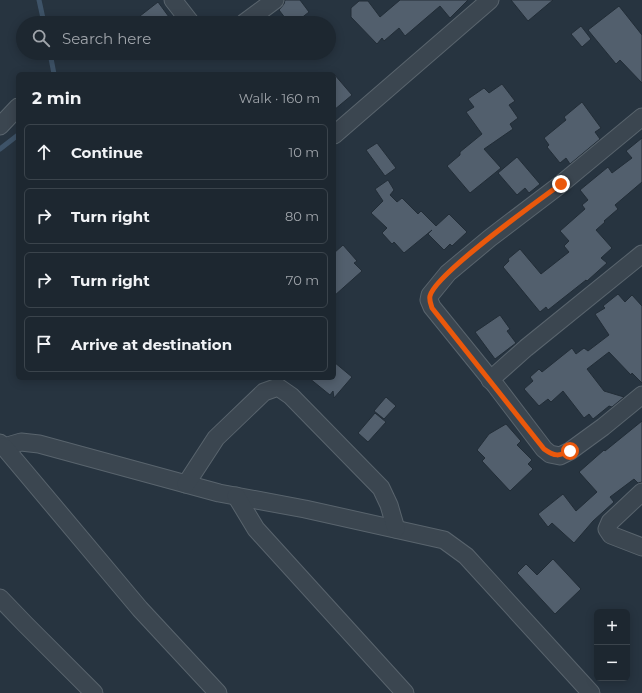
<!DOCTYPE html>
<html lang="en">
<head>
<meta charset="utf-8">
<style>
  :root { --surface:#1d2730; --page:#2a333c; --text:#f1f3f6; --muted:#a0a5ab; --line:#3b444c }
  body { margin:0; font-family:Montserrat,sans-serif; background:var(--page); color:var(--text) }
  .controls { position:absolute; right:12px; bottom:12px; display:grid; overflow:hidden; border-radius:6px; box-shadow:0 2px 10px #0003 }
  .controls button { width:36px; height:36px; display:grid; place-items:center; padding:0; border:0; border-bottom:1px solid var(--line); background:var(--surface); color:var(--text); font:20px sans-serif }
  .stop { position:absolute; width:12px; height:12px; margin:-9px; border:3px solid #ea580c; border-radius:50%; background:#fff }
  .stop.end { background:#ea580c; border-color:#fff; box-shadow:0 1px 4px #0008 }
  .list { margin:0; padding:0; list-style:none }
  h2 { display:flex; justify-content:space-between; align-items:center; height:52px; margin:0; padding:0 16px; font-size:17px }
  h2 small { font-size:13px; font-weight:400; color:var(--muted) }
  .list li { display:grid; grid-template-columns:26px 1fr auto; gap:12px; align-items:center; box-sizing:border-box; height:56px; margin:0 8px 8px; padding:0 8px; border:1px solid var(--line); border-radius:6px }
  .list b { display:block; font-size:15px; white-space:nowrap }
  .list em { font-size:13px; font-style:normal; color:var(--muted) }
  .icon { flex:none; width:22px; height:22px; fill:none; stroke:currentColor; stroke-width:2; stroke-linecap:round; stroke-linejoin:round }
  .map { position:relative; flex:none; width:642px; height:693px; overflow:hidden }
  .search { position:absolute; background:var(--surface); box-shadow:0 2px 10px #0003; left:16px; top:16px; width:320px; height:44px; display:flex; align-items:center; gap:10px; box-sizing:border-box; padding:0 14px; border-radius:22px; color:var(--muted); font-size:15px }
  .panel { position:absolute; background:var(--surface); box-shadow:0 2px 10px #0003; left:16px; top:72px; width:320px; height:308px; border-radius:6px }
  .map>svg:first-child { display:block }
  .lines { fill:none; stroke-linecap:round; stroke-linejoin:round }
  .stream { stroke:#3e5368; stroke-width:5 }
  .building { fill:#525f6d; stroke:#222d37 }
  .minor-casing { stroke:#59646d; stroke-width:19 }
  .minor { stroke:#3b4650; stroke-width:17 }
  .route { stroke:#ea580c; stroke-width:5 }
</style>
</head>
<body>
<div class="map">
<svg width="642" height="693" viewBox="0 0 642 693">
  <rect width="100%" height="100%" fill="#273440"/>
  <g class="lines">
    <g class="stream">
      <path d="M39 0 44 23"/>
      <path d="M50 53 54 74"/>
      <path d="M0 149 18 135"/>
    </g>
  </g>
  <g class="building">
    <path d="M285 0H300L309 12 295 23H289L279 10 284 4Z"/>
    <path d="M400 0H468L450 18 440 6 405 36 399 28 384 41 382 38 377 44 351 17V8L359 1H368L380 17Z"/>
    <path d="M511 0H553L528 21Z"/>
    <path d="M158 2 169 17 162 23H131Z"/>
    <path d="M619 6 642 35V83L620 60 616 64 588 30Z"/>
    <path d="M581 26 591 39 582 47 571 34Z"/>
    <path d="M334 74 352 95 334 110Z"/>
    <path d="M502 84 515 101 509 105 518 118 510 124 513 129 484 149 501 168 470 193 447 166 460 155V152L482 134 466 112 474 107 468 99 484 88 489 93Z"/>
    <path d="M582 102 601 128 595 132 600 139 570 164 566 158 560 163 547 147 549 145 544 138 566 120 564 117Z"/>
    <path d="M642 138V182L615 205 618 209 604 221 605 222 596 230 612 248 601 258 607 263 587 281 586 280 548 310 546 307 540 312 503 267 509 261 508 259 520 249 541 274 569 252 564 246 569 241 560 231 585 209 582 205 588 200 580 190 608 167 612 173 632 158 626 151Z"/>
    <path d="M377 143 396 168 385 176 366 150Z"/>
    <path d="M517 157 540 184 529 193 525 188 517 195 498 173Z"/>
    <path d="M388 180 394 190 390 195 397 202 402 198 418 214 421 211 436 226 449 214 467 232 452 246 450 244 444 250 428 234 432 230 404 253 394 242 392 244 382 233 387 228 371 213 383 201 375 189Z"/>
    <path d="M343 245 357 261 354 263 362 271 334 296V253Z"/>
    <path d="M618 294 625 302 632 295 642 306V383L632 373 631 375 609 352 587 369 604 391 624 397 612 407 609 406 593 419 589 414 584 418 563 391 551 402 548 399 539 406 524 389 533 381 530 377 539 369 542 372 572 348 576 354 584 348 588 351 609 335 595 314 605 308 603 306Z"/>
    <path d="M500 315 510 329 507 331 516 343 495 359 475 332Z"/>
    <path d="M334 362 352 377 334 398 333 391 330 395 309 378H334Z"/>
    <path d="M386 397 396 406 384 419 374 411Z"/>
    <path d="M375 413 386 422 368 442 358 433Z"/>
    <path d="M642 421V482L638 483 634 479 610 497 614 502 593 521 574 543 552 523 548 527 538 514 563 494 576 511 597 492 579 472 604 450 605 451Z"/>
    <path d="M506 424 521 441 517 445 532 460 528 464 533 469 510 491 482 461 485 458 477 450 489 434Z"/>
    <path d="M553 559 581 589 555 614 517 573 526 564 537 575Z"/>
  </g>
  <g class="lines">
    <g class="minor-casing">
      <g id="minor">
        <path d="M173 0 191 23"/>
        <path d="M244 23 275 0"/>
        <path d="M642 117 561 184 490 238 448 273 430 295 429 300 432 307 496 386 544 449 550 454 560 456 570 451 603 427 642 395"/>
        <path d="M0 126 18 107"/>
        <path d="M334 135 490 0"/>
        <path d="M490 380 526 348 642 254"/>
        <path d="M0 443 4 447 21 442 39 444 219 493 305 509 444 540 466 556 591 693"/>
        <path d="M4 447 140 609 218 693"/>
        <path d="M186 484 216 438 264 392 278 387 291 396 381 488 389 505 396 529"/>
        <path d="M642 492 610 522 607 529 611 535 642 547"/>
        <path d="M236 496 256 529 405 693"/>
        <path d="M0 598 25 624 94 693"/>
      </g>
    </g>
    <use href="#minor" class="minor"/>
  </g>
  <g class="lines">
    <path class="route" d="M561 184C538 201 435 274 430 296 429 300 431 304 432 308L544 449C555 457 559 456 570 451"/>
  </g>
</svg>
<div class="controls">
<button>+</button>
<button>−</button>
</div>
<div class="stop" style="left:570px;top:451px"></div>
<div class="stop end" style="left:561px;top:184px"></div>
<div class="search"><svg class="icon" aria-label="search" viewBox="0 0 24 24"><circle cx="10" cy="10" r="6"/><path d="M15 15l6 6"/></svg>Search here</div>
<section class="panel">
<h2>2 min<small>Walk · 160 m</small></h2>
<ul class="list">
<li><svg class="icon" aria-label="ahead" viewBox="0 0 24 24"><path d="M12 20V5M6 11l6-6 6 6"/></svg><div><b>Continue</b></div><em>10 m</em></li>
<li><svg class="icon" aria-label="right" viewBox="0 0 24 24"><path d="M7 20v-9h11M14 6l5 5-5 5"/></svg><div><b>Turn right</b></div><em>80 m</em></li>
<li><svg class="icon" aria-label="right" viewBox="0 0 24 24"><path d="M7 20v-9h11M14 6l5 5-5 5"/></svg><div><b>Turn right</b></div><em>70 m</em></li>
<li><svg class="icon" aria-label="arrive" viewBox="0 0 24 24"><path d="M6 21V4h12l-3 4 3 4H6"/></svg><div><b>Arrive at destination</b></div></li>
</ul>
</section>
</div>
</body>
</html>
